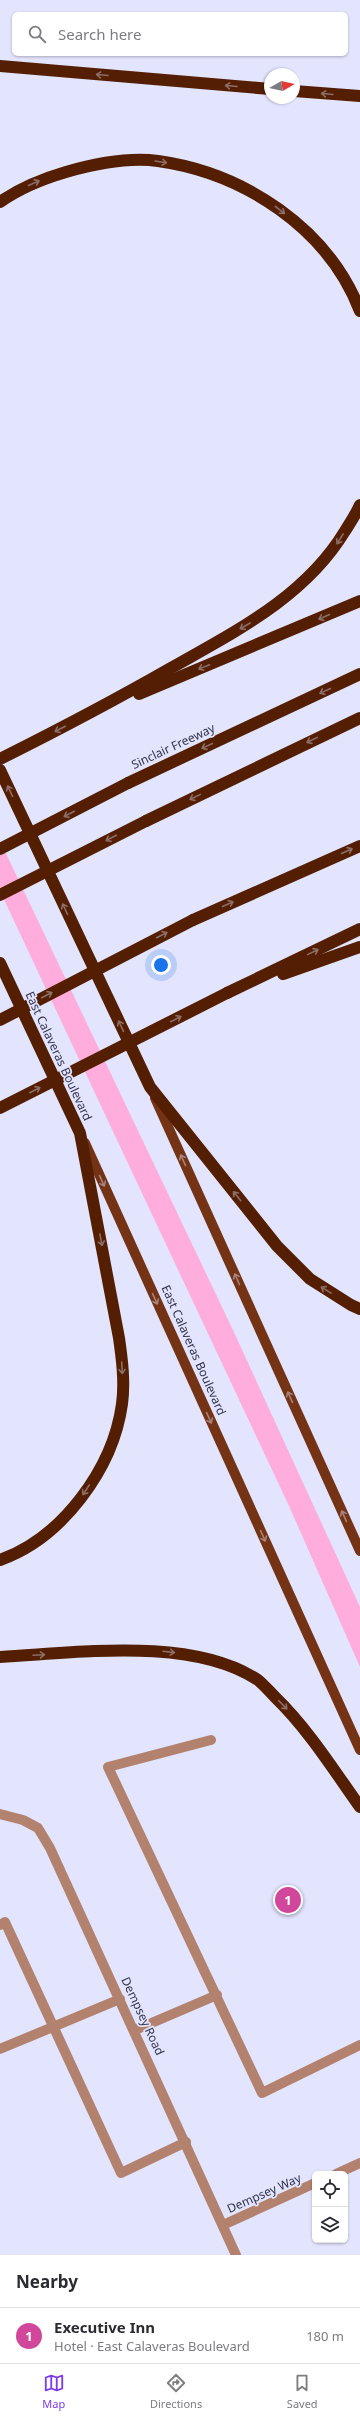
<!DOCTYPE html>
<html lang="en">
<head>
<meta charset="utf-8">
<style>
  :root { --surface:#fff; --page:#f2f2f3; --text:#2b2b33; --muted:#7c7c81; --line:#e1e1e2; --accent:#7c3aed }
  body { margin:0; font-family:"Noto Sans",sans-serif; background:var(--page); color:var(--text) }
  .controls { position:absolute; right:12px; bottom:12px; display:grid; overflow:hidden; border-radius:6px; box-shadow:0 1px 3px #0004 }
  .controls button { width:36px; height:36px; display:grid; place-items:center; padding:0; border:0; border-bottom:1px solid var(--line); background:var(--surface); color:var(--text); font:20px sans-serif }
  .compass { position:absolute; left:264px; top:68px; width:36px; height:36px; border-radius:50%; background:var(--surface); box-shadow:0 1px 3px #0004; rotate:81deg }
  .you { position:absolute; left:161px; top:965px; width:14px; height:14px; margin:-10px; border:3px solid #fff; border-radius:50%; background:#1a73e8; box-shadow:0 0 0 6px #1a73e833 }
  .badge { display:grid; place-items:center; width:26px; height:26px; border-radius:50%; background:var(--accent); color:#fff; font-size:13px; font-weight:700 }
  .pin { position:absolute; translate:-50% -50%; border:2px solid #fff; box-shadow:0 1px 4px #0006 }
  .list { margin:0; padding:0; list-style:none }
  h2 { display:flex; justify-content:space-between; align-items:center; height:52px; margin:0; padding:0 16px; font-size:17px }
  h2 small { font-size:13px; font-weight:400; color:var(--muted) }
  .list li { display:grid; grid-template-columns:26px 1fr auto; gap:12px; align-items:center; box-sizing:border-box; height:56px; padding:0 16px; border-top:1px solid var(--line) }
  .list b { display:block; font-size:15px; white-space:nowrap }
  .list p { margin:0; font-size:13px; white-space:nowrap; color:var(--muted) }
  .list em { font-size:13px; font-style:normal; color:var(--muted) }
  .icon { flex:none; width:22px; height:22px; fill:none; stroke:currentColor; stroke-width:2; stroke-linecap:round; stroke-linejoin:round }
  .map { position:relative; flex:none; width:360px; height:2255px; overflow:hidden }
  .search { position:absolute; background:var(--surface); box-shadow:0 1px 3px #0004; left:12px; right:12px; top:12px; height:44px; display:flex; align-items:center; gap:10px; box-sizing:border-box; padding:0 14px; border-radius:6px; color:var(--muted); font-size:15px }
  .sheet { height:108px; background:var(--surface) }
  nav { display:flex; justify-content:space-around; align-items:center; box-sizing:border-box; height:56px; border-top:1px solid var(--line); background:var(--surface); font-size:11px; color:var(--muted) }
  nav a { display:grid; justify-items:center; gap:2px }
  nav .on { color:var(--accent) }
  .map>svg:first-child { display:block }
  .green { fill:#feaddd }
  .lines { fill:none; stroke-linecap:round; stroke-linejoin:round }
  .minor { stroke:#b2826f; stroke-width:10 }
  .major { stroke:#743315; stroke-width:10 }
  .highway { stroke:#541e03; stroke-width:12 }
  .highway-bridge { stroke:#541e03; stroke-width:12 }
  .oneway { stroke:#8d6d67 }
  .oneway2 { stroke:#a6837d }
  .labels { text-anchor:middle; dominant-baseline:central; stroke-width:3.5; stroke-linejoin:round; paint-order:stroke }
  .street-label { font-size:12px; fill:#32334b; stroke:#e3e4fd }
</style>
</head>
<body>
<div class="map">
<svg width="360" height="2255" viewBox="0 0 360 2255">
  <rect width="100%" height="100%" fill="#e3e4fd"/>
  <path class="green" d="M0 841 232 1328 360 1607V1667L289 1506 0 891Z"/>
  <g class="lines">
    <g class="minor">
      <path d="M211 1740 108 1767 262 2093 360 2045"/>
      <path d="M0 1814 23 1820 38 1828 50 1848 236 2255"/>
      <path d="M0 1925 5 1922 121 2173 186 2142"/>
      <path d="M135 2030 217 1995"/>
      <path d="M0 2049 120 1999"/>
      <path d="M336 2174 360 2163"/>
      <path d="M223 2225 315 2183"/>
    </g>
    <g class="major">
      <path d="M155 1098 360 1551"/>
      <path d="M85 1143 360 1750"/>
    </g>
    <g class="highway">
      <path d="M0 66 270 89"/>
      <path d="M294 91 360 96"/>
      <path d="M0 202C20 188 42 179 66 172 94 164 128 157 158 161 244 173 328 228 360 311"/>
      <path d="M139 694 360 601"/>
      <path d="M0 759C58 730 115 700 171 668 236 631 305 597 345 531 350 523 356 514 360 505"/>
      <path d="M0 770 150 1087 277 1246 310 1279 351 1305 360 1309"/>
      <path d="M128 783 360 674"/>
      <path d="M146 821 360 718"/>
      <path d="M193 920 360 846"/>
      <path d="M0 963 80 1133 119 1338C122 1359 125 1382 122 1404 113 1469 62 1538 0 1560"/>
      <path d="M283 974 360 947"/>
      <path d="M227 993 360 929"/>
      <path d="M0 1657C77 1653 191 1636 258 1680 264 1685 270 1692 275 1697 308 1729 333 1769 360 1807"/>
    </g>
    <g class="highway-bridge">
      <path d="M0 849 128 783"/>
      <path d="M0 895 146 821"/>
      <path d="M0 1020 193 920"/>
      <path d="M0 1108 227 993"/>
    </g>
  </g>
  <defs><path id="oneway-shaft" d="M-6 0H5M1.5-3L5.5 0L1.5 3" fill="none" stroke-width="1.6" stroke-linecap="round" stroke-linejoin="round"/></defs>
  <g class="oneway">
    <use href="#oneway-shaft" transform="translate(102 75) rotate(-175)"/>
    <use href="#oneway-shaft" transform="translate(231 86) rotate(-175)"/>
    <use href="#oneway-shaft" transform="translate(327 94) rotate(-175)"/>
    <use href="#oneway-shaft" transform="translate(161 162) rotate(9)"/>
    <use href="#oneway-shaft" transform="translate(34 183) rotate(-24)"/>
    <use href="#oneway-shaft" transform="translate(280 210) rotate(38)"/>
    <use href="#oneway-shaft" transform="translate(340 539) rotate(122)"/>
    <use href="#oneway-shaft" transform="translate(324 617) rotate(156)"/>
    <use href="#oneway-shaft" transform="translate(245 626) rotate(150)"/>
    <use href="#oneway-shaft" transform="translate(204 667) rotate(158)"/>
    <use href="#oneway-shaft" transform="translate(325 691) rotate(155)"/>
    <use href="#oneway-shaft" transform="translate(60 729) rotate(153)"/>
    <use href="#oneway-shaft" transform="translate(312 740) rotate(154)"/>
    <use href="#oneway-shaft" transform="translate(207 746) rotate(155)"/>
    <use href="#oneway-shaft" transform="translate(10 791) rotate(-115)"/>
    <use href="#oneway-shaft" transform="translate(195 797) rotate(154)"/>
    <use href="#oneway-shaft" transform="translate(69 814) rotate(153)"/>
    <use href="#oneway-shaft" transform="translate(111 838) rotate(153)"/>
    <use href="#oneway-shaft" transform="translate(347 851) rotate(-24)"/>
    <use href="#oneway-shaft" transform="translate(228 904) rotate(-24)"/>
    <use href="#oneway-shaft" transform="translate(65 909) rotate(-115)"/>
    <use href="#oneway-shaft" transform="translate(162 935) rotate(-27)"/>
    <use href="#oneway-shaft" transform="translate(313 952) rotate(-26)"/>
    <use href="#oneway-shaft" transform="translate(47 995) rotate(-27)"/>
    <use href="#oneway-shaft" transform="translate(176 1019) rotate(-27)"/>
    <use href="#oneway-shaft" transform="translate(121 1026) rotate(-115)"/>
    <use href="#oneway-shaft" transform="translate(35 1090) rotate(-27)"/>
    <use href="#oneway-shaft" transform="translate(237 1196) rotate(-129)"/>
    <use href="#oneway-shaft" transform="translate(101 1240) rotate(79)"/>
    <use href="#oneway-shaft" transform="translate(326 1290) rotate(-148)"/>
    <use href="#oneway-shaft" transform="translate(122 1368) rotate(87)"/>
    <use href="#oneway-shaft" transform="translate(86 1490) rotate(123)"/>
    <use href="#oneway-shaft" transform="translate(169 1652) rotate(7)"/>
    <use href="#oneway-shaft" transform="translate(39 1655) rotate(-3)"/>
    <use href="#oneway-shaft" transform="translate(283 1705) rotate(46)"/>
  </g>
  <g class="oneway2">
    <use href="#oneway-shaft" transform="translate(183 1160) rotate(-114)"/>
    <use href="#oneway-shaft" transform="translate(102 1181) rotate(66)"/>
    <use href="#oneway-shaft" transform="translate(237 1279) rotate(-114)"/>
    <use href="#oneway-shaft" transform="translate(155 1299) rotate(66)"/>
    <use href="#oneway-shaft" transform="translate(290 1397) rotate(-114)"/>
    <use href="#oneway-shaft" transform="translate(209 1418) rotate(66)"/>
    <use href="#oneway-shaft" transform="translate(344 1516) rotate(-114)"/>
    <use href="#oneway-shaft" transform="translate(263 1536) rotate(66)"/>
  </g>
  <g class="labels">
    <g class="street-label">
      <text transform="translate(173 746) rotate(-25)">Sinclair Freeway</text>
      <text transform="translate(59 1056) rotate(65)">East Calaveras Boulevard</text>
      <text transform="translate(194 1350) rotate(66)">East Calaveras Boulevard</text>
      <text transform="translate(143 2016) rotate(65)">Dempsey Road</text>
      <text transform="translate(264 2193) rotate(-24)">Dempsey Way</text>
    </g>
  </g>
</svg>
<div class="controls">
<button><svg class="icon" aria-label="locate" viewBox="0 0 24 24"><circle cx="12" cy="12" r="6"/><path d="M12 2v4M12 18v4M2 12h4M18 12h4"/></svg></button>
<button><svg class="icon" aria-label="layers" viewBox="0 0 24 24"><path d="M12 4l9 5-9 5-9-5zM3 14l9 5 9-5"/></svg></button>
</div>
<svg class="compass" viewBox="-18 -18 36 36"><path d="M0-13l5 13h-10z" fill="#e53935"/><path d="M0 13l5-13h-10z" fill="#7c7c81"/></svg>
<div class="you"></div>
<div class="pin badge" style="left:288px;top:1900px;background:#d1479c">1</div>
<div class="search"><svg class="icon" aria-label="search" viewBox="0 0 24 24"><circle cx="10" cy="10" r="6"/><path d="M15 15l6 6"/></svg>Search here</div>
</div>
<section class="sheet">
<h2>Nearby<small></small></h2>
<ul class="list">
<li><span class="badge" style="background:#d1479c">1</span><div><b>Executive Inn</b><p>Hotel · East Calaveras Boulevard</p></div><em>180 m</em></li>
</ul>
</section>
<nav>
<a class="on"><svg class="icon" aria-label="map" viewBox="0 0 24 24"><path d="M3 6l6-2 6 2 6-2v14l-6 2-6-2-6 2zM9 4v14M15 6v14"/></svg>Map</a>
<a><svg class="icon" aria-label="directions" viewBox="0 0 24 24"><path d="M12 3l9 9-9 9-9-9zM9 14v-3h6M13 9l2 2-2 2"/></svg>Directions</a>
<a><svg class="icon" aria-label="saved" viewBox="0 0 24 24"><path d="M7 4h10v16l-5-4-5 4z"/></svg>Saved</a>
</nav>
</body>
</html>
